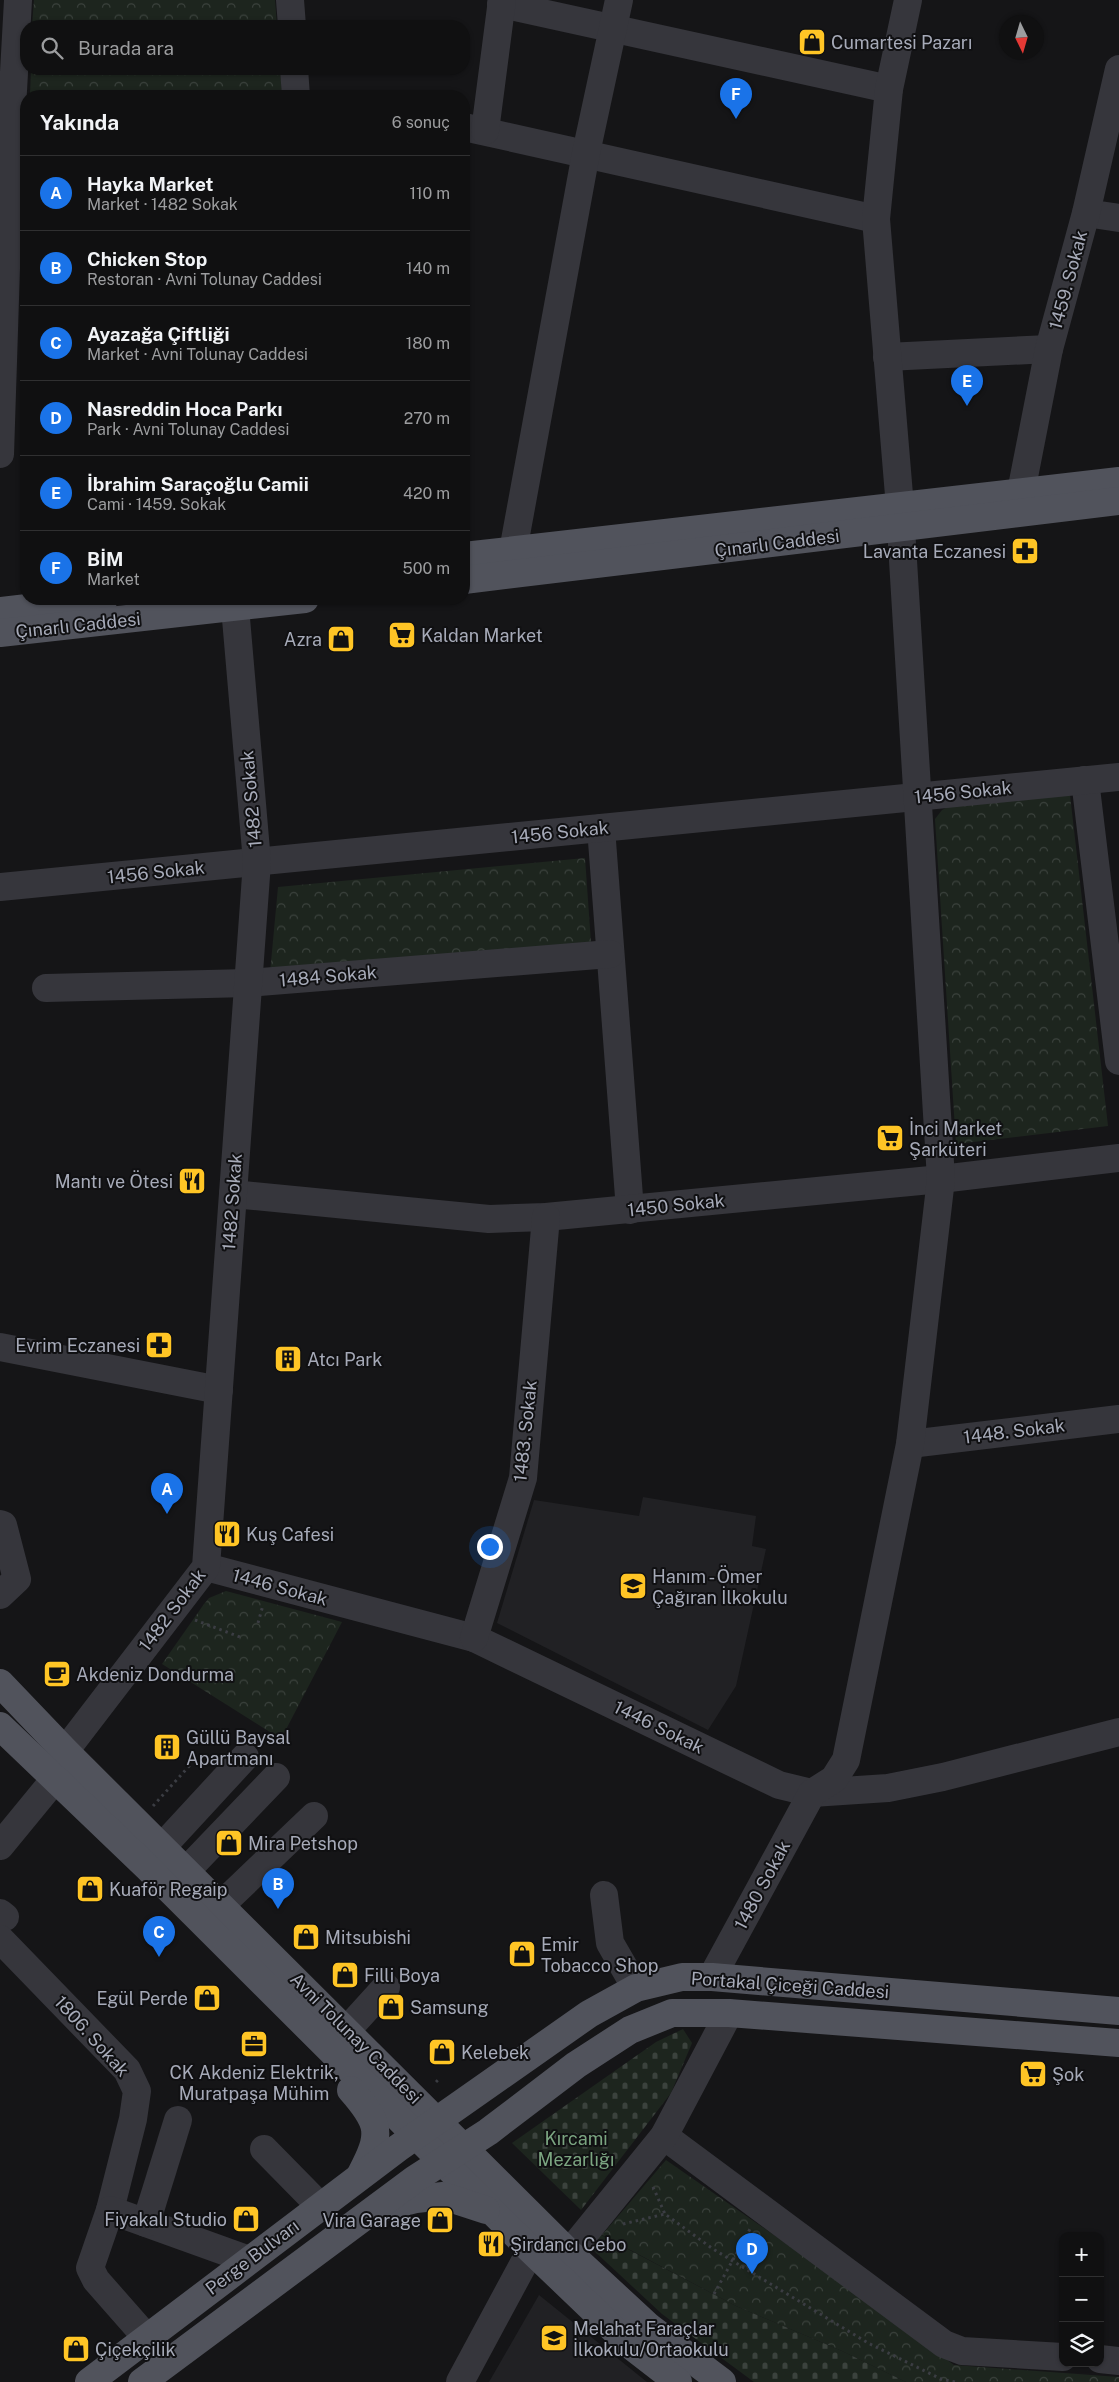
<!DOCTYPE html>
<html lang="tr">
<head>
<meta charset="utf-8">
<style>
  :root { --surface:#101011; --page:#1e1e1f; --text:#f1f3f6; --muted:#9c9d9f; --line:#303031; --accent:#1a73e8 }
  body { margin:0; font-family:"Public Sans",sans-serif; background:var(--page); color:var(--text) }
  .controls { position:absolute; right:15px; bottom:15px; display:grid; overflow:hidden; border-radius:10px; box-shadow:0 1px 4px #0004 }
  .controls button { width:45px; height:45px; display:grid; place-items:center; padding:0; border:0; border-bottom:1px solid var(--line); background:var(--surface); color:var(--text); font:25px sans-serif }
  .compass { position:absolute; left:999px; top:15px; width:45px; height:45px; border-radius:50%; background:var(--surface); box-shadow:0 1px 4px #0004; rotate:175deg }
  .you { position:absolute; left:489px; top:1546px; width:18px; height:18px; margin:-12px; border:4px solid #fff; border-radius:50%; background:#1a73e8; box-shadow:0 0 0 8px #1a73e833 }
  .badge { display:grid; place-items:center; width:32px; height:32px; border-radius:50%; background:var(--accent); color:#fff; font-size:16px; font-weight:700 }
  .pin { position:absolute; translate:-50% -41px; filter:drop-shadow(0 1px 2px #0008) }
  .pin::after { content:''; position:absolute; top:26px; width:18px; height:15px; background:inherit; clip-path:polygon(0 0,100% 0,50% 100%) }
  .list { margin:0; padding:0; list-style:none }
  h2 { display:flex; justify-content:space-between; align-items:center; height:65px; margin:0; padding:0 20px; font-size:21px }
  h2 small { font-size:16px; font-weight:400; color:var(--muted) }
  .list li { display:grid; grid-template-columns:32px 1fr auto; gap:15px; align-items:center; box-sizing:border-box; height:75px; padding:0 20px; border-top:1px solid var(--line) }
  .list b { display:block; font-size:19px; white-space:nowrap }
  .list p { margin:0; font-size:16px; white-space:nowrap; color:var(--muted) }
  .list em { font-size:16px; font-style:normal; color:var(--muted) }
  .icon { flex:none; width:28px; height:28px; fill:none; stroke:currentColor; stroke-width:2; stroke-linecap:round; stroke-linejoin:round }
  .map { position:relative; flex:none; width:1119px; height:2382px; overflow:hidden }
  .search { position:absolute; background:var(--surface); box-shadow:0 1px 4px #0004; left:20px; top:20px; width:450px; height:55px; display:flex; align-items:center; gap:12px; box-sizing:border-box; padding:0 18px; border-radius:20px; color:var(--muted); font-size:19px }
  .panel { position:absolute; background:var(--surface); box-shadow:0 1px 4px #0004; left:20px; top:90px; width:450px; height:515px; border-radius:20px }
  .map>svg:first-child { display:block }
  .built { fill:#212124 }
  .forest { fill:url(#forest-crowns) }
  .cemetery { fill:url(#cemetery-stones) }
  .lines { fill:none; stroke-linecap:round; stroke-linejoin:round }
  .path { stroke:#3b3d43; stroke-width:3; stroke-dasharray:2.5 4; stroke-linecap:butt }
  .minor { stroke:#36363c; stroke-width:28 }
  .major { stroke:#51535c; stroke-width:28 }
  .labels { text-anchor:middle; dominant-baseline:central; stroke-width:4; stroke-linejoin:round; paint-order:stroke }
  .poi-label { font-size:18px; fill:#a6aab8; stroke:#101012; text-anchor:start }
  .street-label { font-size:18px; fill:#a6aab8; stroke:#101012 }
  .park-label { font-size:18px; fill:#7ba581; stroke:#101012 }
</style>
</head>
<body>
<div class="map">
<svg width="1119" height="2382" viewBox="0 0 1119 2382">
  <defs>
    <pattern id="forest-crowns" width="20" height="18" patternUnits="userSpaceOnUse" patternTransform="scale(1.25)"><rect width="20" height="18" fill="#1d251e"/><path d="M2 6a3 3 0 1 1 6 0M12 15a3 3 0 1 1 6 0" fill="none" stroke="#3b423d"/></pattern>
    <pattern id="cemetery-stones" width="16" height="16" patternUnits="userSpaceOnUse" patternTransform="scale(1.25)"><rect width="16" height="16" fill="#1d251e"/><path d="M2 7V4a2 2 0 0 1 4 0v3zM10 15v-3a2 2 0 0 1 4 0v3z" fill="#3b423d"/></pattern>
  </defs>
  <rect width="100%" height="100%" fill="#151517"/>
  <g class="built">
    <path d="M643 1497 756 1516 752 1546 766 1549 736 1686 708 1730 497 1623 534 1500 639 1516Z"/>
    <path d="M539 2295 647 2382H489Z"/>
  </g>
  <g class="forest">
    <path d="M34 0H275L277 26H32Z"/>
    <path d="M31 69H280L282 93 276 96H30Z"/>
    <path d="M1070 795 1108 1126 956 1144 935 819 942 810 950 806Z"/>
    <path d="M585 858 591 943 270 973 278 887Z"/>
    <path d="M226 1591 342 1622 281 1739 162 1664 204 1604 209 1598Z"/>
    <path d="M666 2160 801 2254 954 2365 1119 2377V2382H906L842 2351 736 2306 602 2235Z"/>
  </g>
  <g class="cemetery">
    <path d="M683 2029 692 2043 671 2093 581 2210 512 2143 656 2042Z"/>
    <path d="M601 2235 736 2306 842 2351 906 2382H754L662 2314 591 2248Z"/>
  </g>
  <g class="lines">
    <g class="path">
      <path d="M195 1620 240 1637"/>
      <path d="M258 1623 263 1605"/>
      <path d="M153 1806 191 1764"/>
      <path d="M436 2082 439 2079"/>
      <path d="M653 2187 665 2214"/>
      <path d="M623 2224 665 2214 713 2249 868 2343 941 2379 955 2382"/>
      <path d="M714 2294 750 2229"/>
    </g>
    <g class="minor">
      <path d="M290 0 292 26"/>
      <path d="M501 4 889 89"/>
      <path d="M294 69 296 96"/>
      <path d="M464 127 876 219"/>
      <path d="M485 131 502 0"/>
      <path d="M1086 213 1119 218"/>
      <path d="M887 357 1049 349"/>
      <path d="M0 454 10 145 18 0"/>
      <path d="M1021 492 1049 349 1086 213 1119 69"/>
      <path d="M900 507 876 219 889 89 908 0"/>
      <path d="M513 551 586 153 619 0"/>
      <path d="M1085 780 1119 1061"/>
      <path d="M601 828 630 1210"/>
      <path d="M0 887 1119 777"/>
      <path d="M46 988 248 983 610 954"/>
      <path d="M233 1194 489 1219 546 1217 941 1179 1119 1158"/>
      <path d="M0 1347 219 1390"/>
      <path d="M910 1444 1119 1419"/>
      <path d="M0 1524 3 1525 17 1579 0 1595"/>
      <path d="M206 1567 474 1638 779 1785 812 1793 888 1788 943 1777 1119 1732"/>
      <path d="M474 1638 523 1478 546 1217"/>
      <path d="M65 1751 206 1567 257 862 235 607"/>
      <path d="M0 1846 55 1779"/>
      <path d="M162 1847 245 1757"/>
      <path d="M186 1871 276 1777"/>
      <path d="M604 1895 610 1943 636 1988"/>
      <path d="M221 1905 314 1816"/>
      <path d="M0 1913 5 1917"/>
      <path d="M0 1939 127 2070 137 2091 133 2119 110 2210 90 2268 96 2280 147 2338"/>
      <path d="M712 1977 812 1793 834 1779 846 1760 910 1444 941 1179 901 528"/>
      <path d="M347 2030 386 1987"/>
      <path d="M664 2136 944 2344 962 2351 1063 2357"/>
      <path d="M264 2149 320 2206"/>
      <path d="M110 2210 249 2260"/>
      <path d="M146 2223 178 2120"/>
      <path d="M569 2253 664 2136 729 2013"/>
      <path d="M1100 2359 1119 2361"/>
      <path d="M460 2382 531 2250"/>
    </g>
    <g class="major">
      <path d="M464 556 1119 481"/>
      <path d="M464 580 1119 501"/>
      <path d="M0 611 104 599"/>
      <path d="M0 633 305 599"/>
      <path d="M0 1683 65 1751 569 2253 649 2327 722 2382"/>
      <path d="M0 1726 148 1868 531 2250 630 2345 678 2382"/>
      <path d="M351 2090C381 2124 382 2134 361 2174"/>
      <path d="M385 2207 416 2199 443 2196 486 2210"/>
      <path d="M89 2382 398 2148 589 2014 636 1988 682 1977H712L1119 2011"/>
      <path d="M142 2382 415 2179 488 2132 576 2065 630 2030 672 2013H729L1119 2043"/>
    </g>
  </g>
  <defs>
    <g id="shop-square" transform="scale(1.4375)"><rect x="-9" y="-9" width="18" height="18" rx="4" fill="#ffc525" stroke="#101012"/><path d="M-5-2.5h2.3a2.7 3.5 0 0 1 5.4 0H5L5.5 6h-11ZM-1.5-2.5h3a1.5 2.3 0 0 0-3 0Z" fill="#111"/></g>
    <g id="pharmacy-square" transform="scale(1.4375)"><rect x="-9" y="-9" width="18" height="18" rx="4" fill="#ffc525" stroke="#101012"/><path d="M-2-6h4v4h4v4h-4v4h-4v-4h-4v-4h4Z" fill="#111"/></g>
    <g id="supermarket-square" transform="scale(1.4375)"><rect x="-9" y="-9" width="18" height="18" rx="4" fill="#ffc525" stroke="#101012"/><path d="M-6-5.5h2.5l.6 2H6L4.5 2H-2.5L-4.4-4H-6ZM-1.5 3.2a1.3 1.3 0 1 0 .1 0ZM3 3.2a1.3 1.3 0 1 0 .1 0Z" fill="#111"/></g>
    <g id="restaurant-square" transform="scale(1.4375)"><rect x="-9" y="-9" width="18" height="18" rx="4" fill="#ffc525" stroke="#101012"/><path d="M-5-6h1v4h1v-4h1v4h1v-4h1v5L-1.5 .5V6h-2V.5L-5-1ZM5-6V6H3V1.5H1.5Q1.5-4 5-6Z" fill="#111"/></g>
    <g id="building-square" transform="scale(1.4375)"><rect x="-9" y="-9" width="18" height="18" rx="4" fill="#ffc525" stroke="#101012"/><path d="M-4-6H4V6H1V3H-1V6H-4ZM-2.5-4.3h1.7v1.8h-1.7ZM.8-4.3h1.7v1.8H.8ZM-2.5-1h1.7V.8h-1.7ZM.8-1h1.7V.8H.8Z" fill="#111"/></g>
    <g id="school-square" transform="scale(1.4375)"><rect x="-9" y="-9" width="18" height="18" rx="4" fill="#ffc525" stroke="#101012"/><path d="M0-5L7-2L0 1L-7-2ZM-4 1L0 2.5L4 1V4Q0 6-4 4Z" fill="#111"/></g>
    <g id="cafe-square" transform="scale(1.4375)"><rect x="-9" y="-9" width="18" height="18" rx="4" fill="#ffc525" stroke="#101012"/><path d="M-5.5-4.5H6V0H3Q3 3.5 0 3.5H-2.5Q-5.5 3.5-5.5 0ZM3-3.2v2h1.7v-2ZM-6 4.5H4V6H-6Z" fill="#111"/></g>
    <g id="office-square" transform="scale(1.4375)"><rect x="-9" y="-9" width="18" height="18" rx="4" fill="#ffc525" stroke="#101012"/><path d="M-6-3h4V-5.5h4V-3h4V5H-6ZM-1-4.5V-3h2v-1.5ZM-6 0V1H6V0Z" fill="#111"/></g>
  </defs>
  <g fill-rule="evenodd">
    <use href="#shop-square" x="812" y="42"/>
    <use href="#pharmacy-square" x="1025" y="551"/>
    <use href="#supermarket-square" x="402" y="635"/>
    <use href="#shop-square" x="341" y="639"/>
    <use href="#supermarket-square" x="890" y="1138"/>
    <use href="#restaurant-square" x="192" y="1181"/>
    <use href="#pharmacy-square" x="159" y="1345"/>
    <use href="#building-square" x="288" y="1359"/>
    <use href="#restaurant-square" x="227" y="1534"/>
    <use href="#school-square" x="633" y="1586"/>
    <use href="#cafe-square" x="57" y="1674"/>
    <use href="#building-square" x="167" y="1747"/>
    <use href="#shop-square" x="229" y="1843"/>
    <use href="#shop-square" x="90" y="1889"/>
    <use href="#shop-square" x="306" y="1937"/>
    <use href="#shop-square" x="522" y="1954"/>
    <use href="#shop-square" x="345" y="1975"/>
    <use href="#shop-square" x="207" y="1998"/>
    <use href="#shop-square" x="391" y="2007"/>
    <use href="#office-square" x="254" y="2044"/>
    <use href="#shop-square" x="442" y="2052"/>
    <use href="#supermarket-square" x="1033" y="2074"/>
    <use href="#shop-square" x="246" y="2219"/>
    <use href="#shop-square" x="440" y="2220"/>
    <use href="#restaurant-square" x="491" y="2244"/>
    <use href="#school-square" x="554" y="2338"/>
    <use href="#shop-square" x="76" y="2349"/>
  </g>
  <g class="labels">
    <g class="poi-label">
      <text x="831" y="42">Cumartesi Pazarı</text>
      <text x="1006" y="551" text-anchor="end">Lavanta Eczanesi</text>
      <text x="421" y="635">Kaldan Market</text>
      <text x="322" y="639" text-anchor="end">Azra</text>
      <text x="909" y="1128">İnci Market<tspan x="909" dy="21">Şarküteri</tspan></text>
      <text x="173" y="1181" text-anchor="end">Mantı ve Ötesi</text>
      <text x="140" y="1345" text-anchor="end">Evrim Eczanesi</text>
      <text x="307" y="1359">Atcı Park</text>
      <text x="246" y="1534">Kuş Cafesi</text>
      <text x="652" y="1576">Hanım - Ömer<tspan x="652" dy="21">Çağıran İlkokulu</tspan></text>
      <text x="76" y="1674">Akdeniz Dondurma</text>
      <text x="186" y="1737">Güllü Baysal<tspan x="186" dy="21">Apartmanı</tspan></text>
      <text x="248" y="1843">Mira Petshop</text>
      <text x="109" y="1889">Kuaför Regaip</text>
      <text x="325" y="1937">Mitsubishi</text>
      <text x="541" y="1944">Emir<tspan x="541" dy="21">Tobacco Shop</tspan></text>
      <text x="364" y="1975">Filli Boya</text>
      <text x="188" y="1998" text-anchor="end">Egül Perde</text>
      <text x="410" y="2007">Samsung</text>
      <text x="461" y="2052">Kelebek</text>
      <text x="254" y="2072" text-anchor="middle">CK Akdeniz Elektrik,<tspan x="254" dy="21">Muratpaşa Mühim</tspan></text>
      <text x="1052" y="2074">Şok</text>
      <text x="227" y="2219" text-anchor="end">Fiyakalı Studio</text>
      <text x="421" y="2220" text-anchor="end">Vira Garage</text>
      <text x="510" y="2244">Şirdancı Cebo</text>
      <text x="573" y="2328">Melahat Faraçlar<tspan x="573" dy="21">İlkokulu/Ortaokulu</tspan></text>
      <text x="95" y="2349">Çiçekçilik</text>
    </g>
    <g class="street-label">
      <text transform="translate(1068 280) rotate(-75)">1459. Sokak</text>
      <text transform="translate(777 543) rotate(-7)">Çınarlı Caddesi</text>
      <text transform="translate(78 625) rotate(-6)">Çınarlı Caddesi</text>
      <text transform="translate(963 792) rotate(-6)">1456 Sokak</text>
      <text transform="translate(251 799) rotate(-95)">1482 Sokak</text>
      <text transform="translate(560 832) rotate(-6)">1456 Sokak</text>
      <text transform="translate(156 872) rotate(-6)">1456 Sokak</text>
      <text transform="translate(328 976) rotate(-5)">1484 Sokak</text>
      <text transform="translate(232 1202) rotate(-86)">1482 Sokak</text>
      <text transform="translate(676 1205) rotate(-6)">1450 Sokak</text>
      <text transform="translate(525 1431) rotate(-84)">1483. Sokak</text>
      <text transform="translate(1014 1431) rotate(-7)">1448. Sokak</text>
      <text transform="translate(280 1587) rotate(15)">1446 Sokak</text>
      <text transform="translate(172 1610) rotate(-53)">1482 Sokak</text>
      <text transform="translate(659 1727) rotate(26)">1446 Sokak</text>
      <text transform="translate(762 1885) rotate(-62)">1480 Sokak</text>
      <text transform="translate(790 1985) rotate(4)">Portakal Çiceği Caddesi</text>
      <text transform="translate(92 2036) rotate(48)">1806. Sokak</text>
      <text transform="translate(356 2038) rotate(45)">Avni Tolunay Caddesi</text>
      <text transform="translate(252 2257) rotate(-37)">Perge Bulvarı</text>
    </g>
    <g class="park-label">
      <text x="576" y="2138">Kırcami<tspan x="576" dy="21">Mezarlığı</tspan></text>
    </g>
  </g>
</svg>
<div class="controls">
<button>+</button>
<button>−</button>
<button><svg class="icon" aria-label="layers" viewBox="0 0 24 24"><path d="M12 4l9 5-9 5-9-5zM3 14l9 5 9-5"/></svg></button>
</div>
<svg class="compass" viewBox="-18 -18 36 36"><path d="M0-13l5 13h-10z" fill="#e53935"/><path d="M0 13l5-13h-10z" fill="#9c9d9f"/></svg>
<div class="you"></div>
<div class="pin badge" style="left:167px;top:1514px">A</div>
<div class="pin badge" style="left:278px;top:1909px">B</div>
<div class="pin badge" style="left:159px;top:1957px">C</div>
<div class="pin badge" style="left:752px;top:2274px">D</div>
<div class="pin badge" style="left:967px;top:406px">E</div>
<div class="pin badge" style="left:736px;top:119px">F</div>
<div class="search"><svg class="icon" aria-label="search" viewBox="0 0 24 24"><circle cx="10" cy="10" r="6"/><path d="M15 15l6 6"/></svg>Burada ara</div>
<section class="panel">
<h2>Yakında<small>6 sonuç</small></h2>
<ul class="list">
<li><span class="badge">A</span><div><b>Hayka Market</b><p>Market · 1482 Sokak</p></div><em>110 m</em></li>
<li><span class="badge">B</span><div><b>Chicken Stop</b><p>Restoran · Avni Tolunay Caddesi</p></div><em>140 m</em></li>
<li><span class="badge">C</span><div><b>Ayazağa Çiftliği</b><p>Market · Avni Tolunay Caddesi</p></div><em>180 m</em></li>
<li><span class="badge">D</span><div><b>Nasreddin Hoca Parkı</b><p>Park · Avni Tolunay Caddesi</p></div><em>270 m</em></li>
<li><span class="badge">E</span><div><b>İbrahim Saraçoğlu Camii</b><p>Cami · 1459. Sokak</p></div><em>420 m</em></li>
<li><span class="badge">F</span><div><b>BİM</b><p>Market</p></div><em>500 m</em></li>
</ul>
</section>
</div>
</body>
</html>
